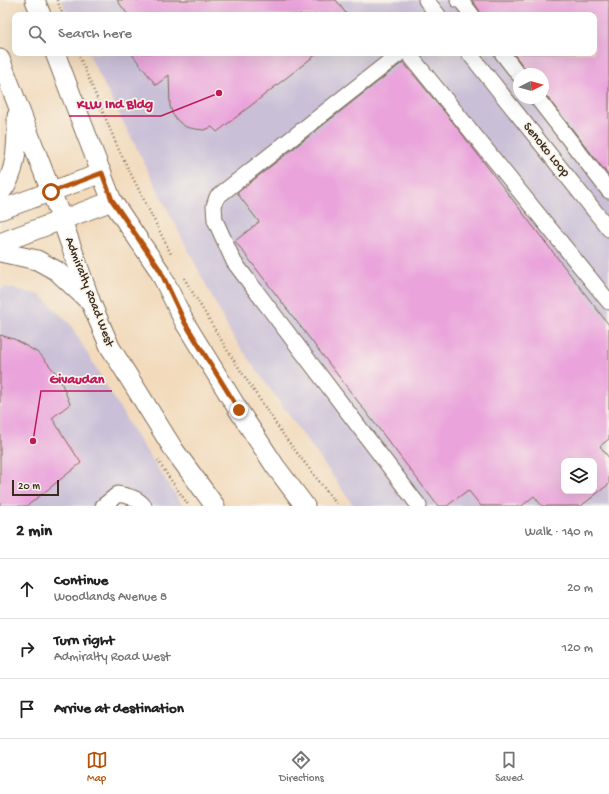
<!DOCTYPE html>
<html lang="en">
<head>
<meta charset="utf-8">
<style>
  :root { --surface:#fff; --page:#f6f6f6; --text:#222; --muted:#767676; --line:#e0e0e0; --accent:#b45309 }
  body { margin:0; font-family:"Gochi Hand",sans-serif; background:var(--page); color:var(--text) }
  .controls { position:absolute; right:12px; bottom:12px; display:grid; overflow:hidden; border-radius:8px; box-shadow:0 4px 16px #0002 }
  .controls button { width:36px; height:36px; display:grid; place-items:center; padding:0; border:0; border-bottom:1px solid var(--line); background:var(--surface); color:var(--text); font:20px sans-serif }
  .compass { position:absolute; left:513px; top:68px; width:36px; height:36px; border-radius:50%; background:var(--surface); box-shadow:0 4px 16px #0002; rotate:84deg }
  .scale { position:absolute; left:12px; bottom:10px; width:47px; box-sizing:border-box; padding-left:4px; border:2px solid #3b2a1e; border-top:0; font-size:11px; line-height:14px; white-space:nowrap; color:#3b2a1e; -webkit-text-stroke:3px #f7f3e8; paint-order:stroke }
  .stop { position:absolute; width:12px; height:12px; margin:-9px; border:3px solid #b45309; border-radius:50%; background:#fff }
  .stop.end { background:#b45309; border-color:#fff; box-shadow:0 1px 4px #0008 }
  .list { margin:0; padding:0; list-style:none }
  h2 { display:flex; justify-content:space-between; align-items:center; height:52px; margin:0; padding:0 16px; font-size:17px }
  h2 small { font-size:13px; font-weight:400; color:var(--muted) }
  .list li { display:grid; grid-template-columns:26px 1fr auto; gap:12px; align-items:center; box-sizing:border-box; height:60px; padding:0 16px; border-top:1px solid var(--line) }
  .list b { display:block; font-size:15px; white-space:nowrap }
  .list p { margin:0; font-size:13px; white-space:nowrap; color:var(--muted) }
  .list em { font-size:13px; font-style:normal; color:var(--muted) }
  .icon { flex:none; width:22px; height:22px; fill:none; stroke:currentColor; stroke-width:2; stroke-linecap:round; stroke-linejoin:round }
  .map { position:relative; flex:none; width:609px; height:506px; overflow:hidden }
  .search { position:absolute; background:var(--surface); box-shadow:0 4px 16px #0002; left:12px; right:12px; top:12px; height:44px; display:flex; align-items:center; gap:10px; box-sizing:border-box; padding:0 14px; border-radius:8px; color:var(--muted); font-size:15px }
  .sheet { height:232px; background:var(--surface) }
  nav { display:flex; justify-content:space-around; align-items:center; box-sizing:border-box; height:56px; border-top:1px solid var(--line); background:var(--surface); font-size:11px; color:var(--muted) }
  nav a { display:grid; justify-items:center; gap:2px }
  nav .on { color:var(--accent) }
  .map>svg:first-child { display:block }
  .industrial { fill:#c9bfd7; fill-rule:evenodd }
  .building { fill:#eaa4db; fill-rule:evenodd }
  .lines { fill:none; stroke-linecap:round; stroke-linejoin:round }
  .minor-casing { stroke:#7b6855; stroke-width:17 }
  .major-casing { stroke:#7b6855; stroke-width:21 }
  .path { stroke:#7b6855; stroke-width:2.5; stroke-dasharray:1 3; stroke-linecap:butt }
  .minor { stroke:#fff; stroke-width:15 }
  .major { stroke:#fff; stroke-width:19 }
  .route { stroke:#b45309; stroke-width:5 }
  .labels { text-anchor:middle; dominant-baseline:central; stroke-width:3.5; stroke-linejoin:round; paint-order:stroke }
  .street-label { font-size:13px; fill:#3b2a1e; stroke:#f7f3e8 }
  .leader { fill:none; stroke:#c2185b; stroke-width:1.5 }
  .callout-dot { fill:#c2185b; stroke:#f7f3e8; stroke-width:1.5 }
  .callout-label { font-size:14px; text-anchor:middle; font-weight:bold; fill:#c2185b; stroke:#f7f3e8; stroke-width:3.5; stroke-linejoin:round; paint-order:stroke }
</style>
</head>
<body>
<div class="map">
<svg width="609" height="506" viewBox="0 0 609 506">
  <rect width="100%" height="100%" fill="#f7f3e8"/>
  <filter id="ink" filterUnits="userSpaceOnUse"><feTurbulence type="fractalNoise" baseFrequency=".025" numOctaves="2"/><feDisplacementMap in="SourceGraphic" scale="8" xChannelSelector="R" yChannelSelector="G"/><feConvolveMatrix kernelMatrix="1 2 1 2 8 2 1 2 1" color-interpolation-filters="sRGB"/></filter>
  <filter id="wash" filterUnits="userSpaceOnUse"><feTurbulence type="fractalNoise" baseFrequency=".012" numOctaves="4" result="noise"/><feDisplacementMap in="SourceGraphic" scale="16" xChannelSelector="R" yChannelSelector="G"/><feGaussianBlur stdDeviation="0.9" result="paint"/><feColorMatrix in="noise" values="0 0 0 0 0 0 0 0 0 0 0 0 0 0 0 0 0 1.4 0 .05"/><feComposite in="paint" operator="in"/></filter>
  <g filter="url(#wash)">
    <rect width="100%" height="100%" fill="#f2dabb"/>
    <g class="industrial">
      <path d="M61 0H609V506H354L231 334 88 53H594V15H68ZM519 74H543V98H519ZM564 461H594V491H564Z"/>
      <path d="M6 287 40 295 70 324 135 434 183 506H0V289Z"/>
    </g>
    <g id="blocks">
      <g class="building">
        <path d="M117 0H336L347 15H128Z"/>
        <path d="M472 0H609V176L543 92V74H528L526 70 513 53H594V15H481L479 10Z"/>
        <path d="M131 53H318L217 132 212 127 204 130 195 129 186 127 179 122 173 115 170 106 169 75 156 85Z"/>
        <path d="M403 62 452 121 609 325V439L600 446 609 458V484L581 506H542L534 496 522 506H481L468 490 447 506H438L235 241 259 222 237 193ZM564 461H594V491H564Z"/>
        <path d="M0 335 14 339 40 354 59 377 70 404 52 418 81 463 27 506H0Z"/>
      </g>
    </g>
  </g>
  <g filter="url(#ink)">
    <use href="#blocks" fill-opacity="0" stroke="#7b6855" stroke-width="1"/>
    <g class="lines">
      <g class="minor-casing">
        <g id="minor">
          <path d="M426 0 438 15"/>
          <path d="M458 0 462 2 472 15"/>
          <path d="M400 53 217 197 214 206 215 220 234 262 419 506"/>
          <path d="M408 53 609 302"/>
          <path d="M469 53 609 229"/>
          <path d="M502 53 519 75"/>
          <path d="M537 98 609 191"/>
          <path d="M103 506 118 494C128 496 138 498 144 506"/>
        </g>
      </g>
      <g class="major-casing">
        <g id="major">
          <path d="M35 0 41 15"/>
          <path d="M55 53 112 201 159 270 185 323 239 411 275 466 305 506"/>
          <path d="M0 59 62 220 91 303 110 347 174 450 215 506"/>
          <path d="M0 193C18 173 17 141 17 116"/>
          <path d="M0 210 102 173"/>
          <path d="M0 243 112 201"/>
          <path d="M0 252 37 260 57 271 89 301"/>
        </g>
      </g>
      <g class="path">
        <path d="M57 0 63 15"/>
        <path d="M78 53 118 148 171 254"/>
        <path d="M184 278 229 353 284 436 338 506"/>
        <path d="M158 460 166 473 189 506"/>
      </g>
      <use href="#minor" class="minor"/>
      <use href="#major" class="major"/>
    </g>
  </g>
  <g class="lines" filter="url(#ink)">
    <path class="route" d="M51 192 102 173 112 200 160 270 185 323 239 410"/>
  </g>
  <g class="labels">
    <g class="street-label">
      <text transform="translate(546 150) rotate(51)">Senoko Loop</text>
      <text transform="translate(89 292) rotate(69)">Admiralty Road West</text>
    </g>
  </g>
  <path class="leader" d="M219 93L161 116H69M33 441L41 391H112"/>
  <g class="callout-dot">
    <circle cx="219" cy="93" r="4"/>
    <circle cx="33" cy="441" r="4"/>
  </g>
  <g class="callout-label">
    <text x="115" y="108">KLW Ind Bldg</text>
    <text x="77" y="383">Givaudan</text>
  </g>
</svg>
<div class="controls">
<button><svg class="icon" aria-label="layers" viewBox="0 0 24 24"><path d="M12 4l9 5-9 5-9-5zM3 14l9 5 9-5"/></svg></button>
</div>
<svg class="compass" viewBox="-18 -18 36 36"><path d="M0-13l5 13h-10z" fill="#e53935"/><path d="M0 13l5-13h-10z" fill="#767676"/></svg>
<div class="scale">20 m</div>
<div class="stop" style="left:51px;top:192px"></div>
<div class="stop end" style="left:239px;top:410px"></div>
<div class="search"><svg class="icon" aria-label="search" viewBox="0 0 24 24"><circle cx="10" cy="10" r="6"/><path d="M15 15l6 6"/></svg>Search here</div>
</div>
<section class="sheet">
<h2>2 min<small>Walk · 140 m</small></h2>
<ul class="list">
<li><svg class="icon" aria-label="ahead" viewBox="0 0 24 24"><path d="M12 20V5M6 11l6-6 6 6"/></svg><div><b>Continue</b><p>Woodlands Avenue 8</p></div><em>20 m</em></li>
<li><svg class="icon" aria-label="right" viewBox="0 0 24 24"><path d="M7 20v-9h11M14 6l5 5-5 5"/></svg><div><b>Turn right</b><p>Admiralty Road West</p></div><em>120 m</em></li>
<li><svg class="icon" aria-label="arrive" viewBox="0 0 24 24"><path d="M6 21V4h12l-3 4 3 4H6"/></svg><div><b>Arrive at destination</b></div></li>
</ul>
</section>
<nav>
<a class="on"><svg class="icon" aria-label="map" viewBox="0 0 24 24"><path d="M3 6l6-2 6 2 6-2v14l-6 2-6-2-6 2zM9 4v14M15 6v14"/></svg>Map</a>
<a><svg class="icon" aria-label="directions" viewBox="0 0 24 24"><path d="M12 3l9 9-9 9-9-9zM9 14v-3h6M13 9l2 2-2 2"/></svg>Directions</a>
<a><svg class="icon" aria-label="saved" viewBox="0 0 24 24"><path d="M7 4h10v16l-5-4-5 4z"/></svg>Saved</a>
</nav>
</body>
</html>
